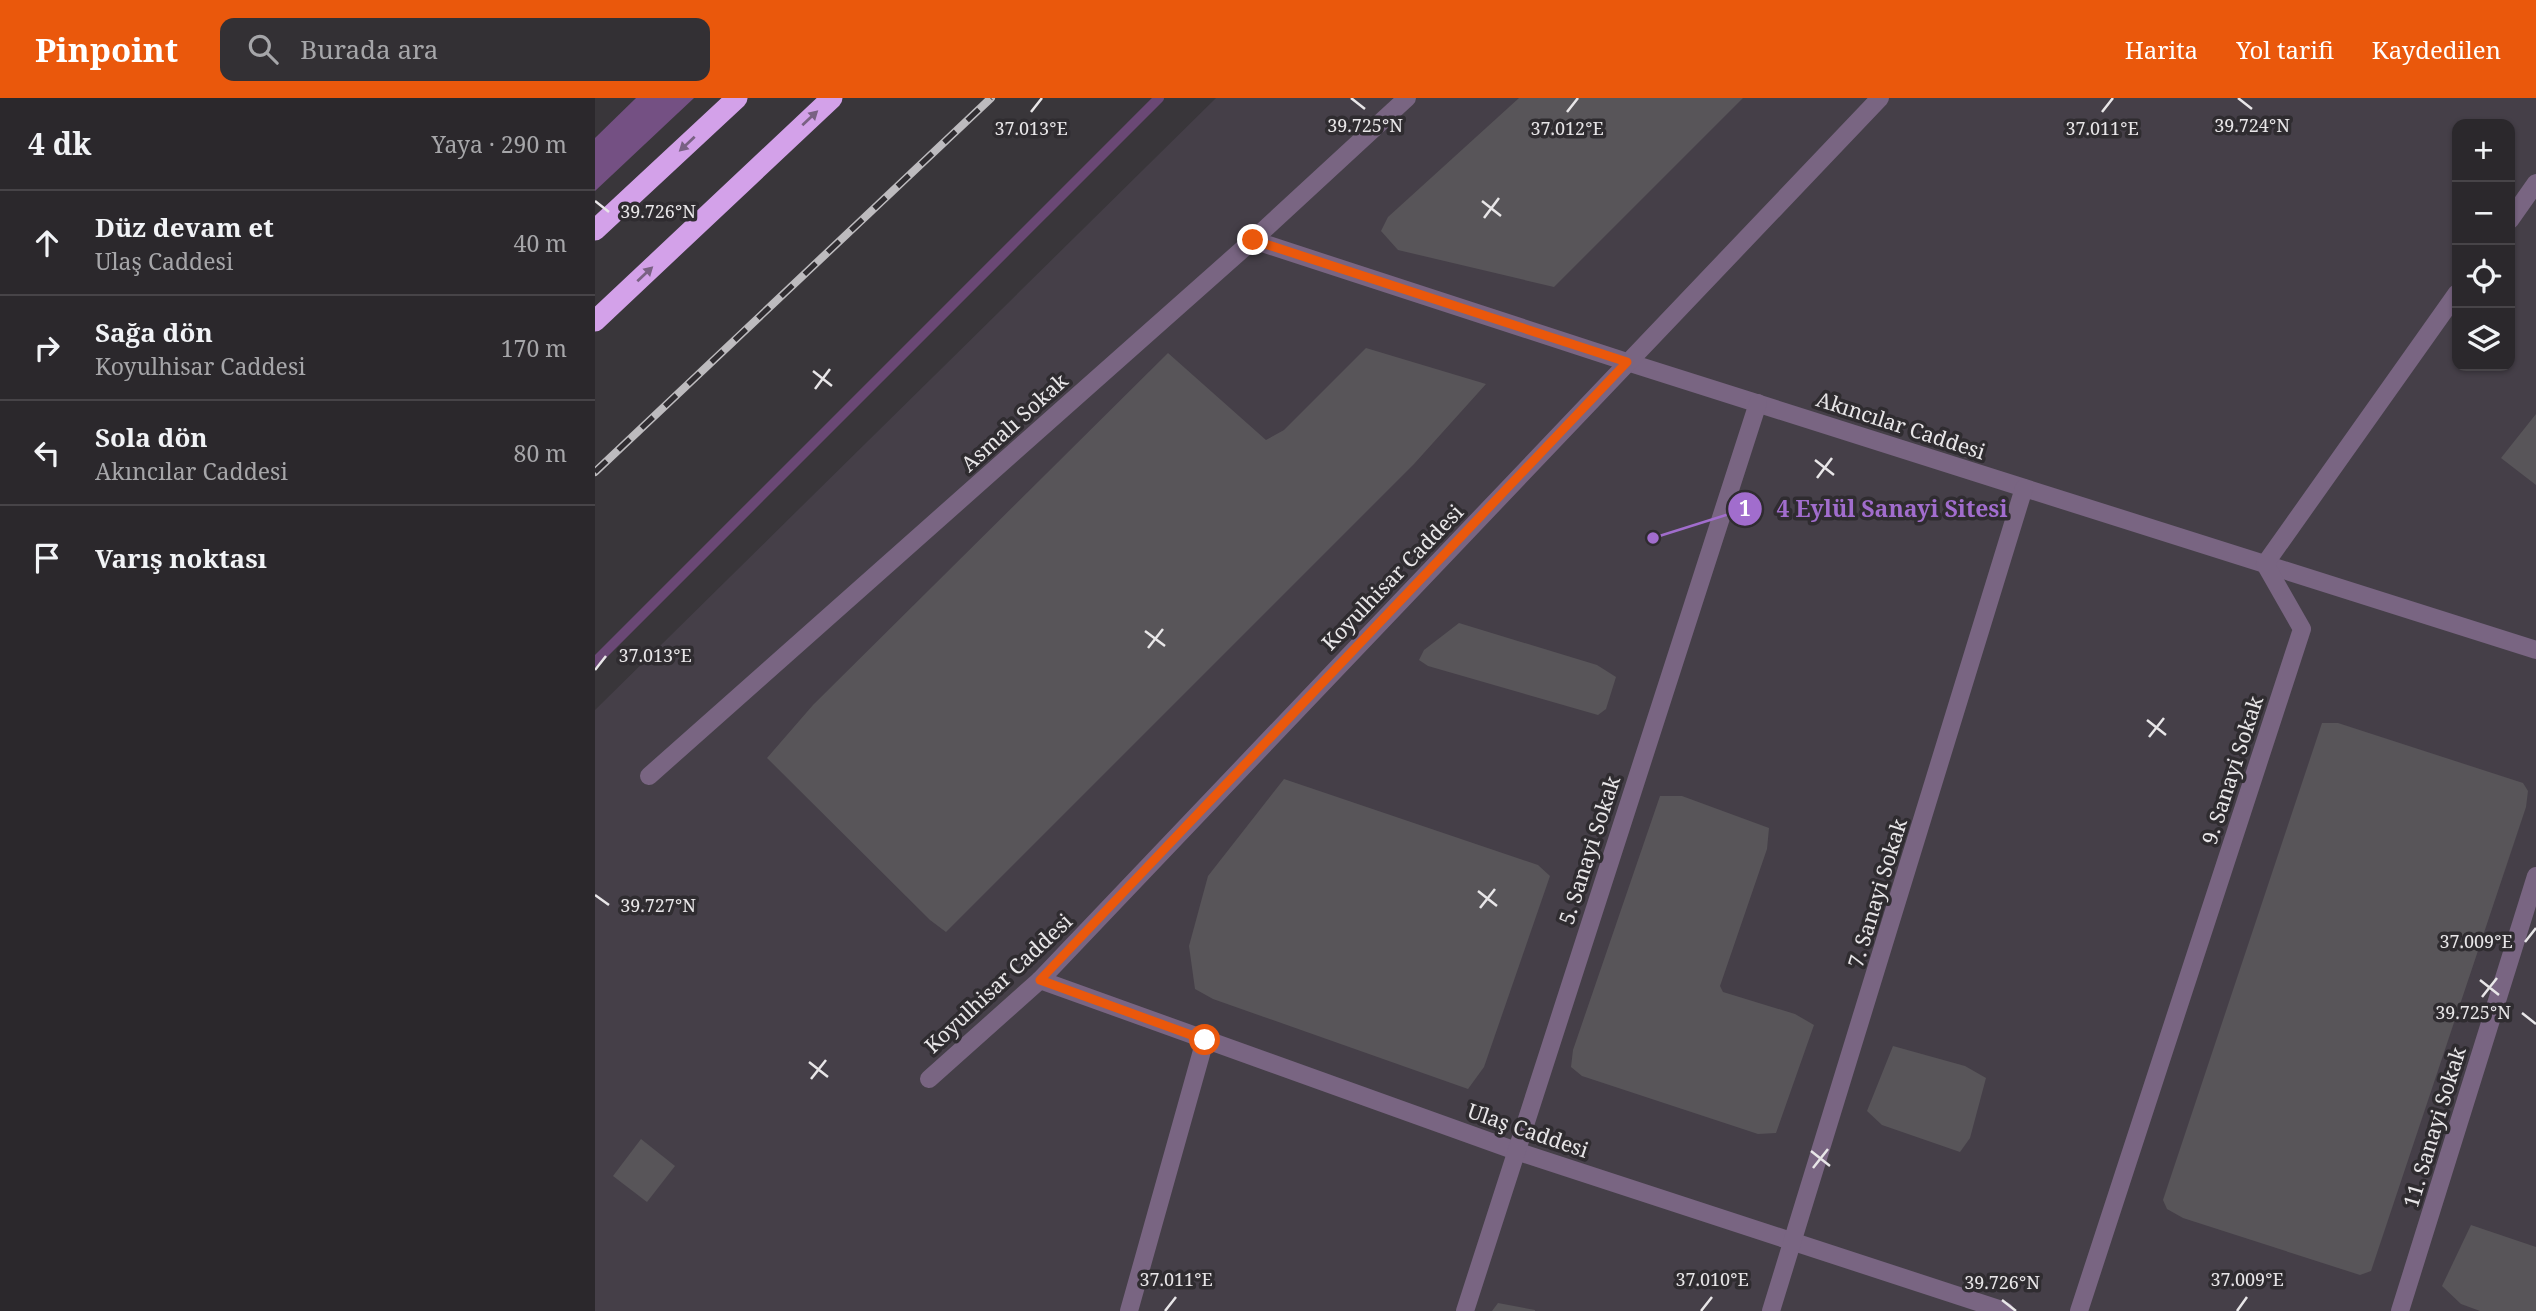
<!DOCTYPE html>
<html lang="tr">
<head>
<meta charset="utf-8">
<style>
  :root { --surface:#2b282c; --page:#333034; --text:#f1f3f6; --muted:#a6a6a9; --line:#474448; --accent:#ea580c }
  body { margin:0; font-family:"Noto Serif",serif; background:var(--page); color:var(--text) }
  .controls { position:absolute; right:21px; top:21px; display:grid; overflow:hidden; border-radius:14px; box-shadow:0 2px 5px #0004 }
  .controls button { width:63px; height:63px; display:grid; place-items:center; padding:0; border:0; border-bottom:2px solid var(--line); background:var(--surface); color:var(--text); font:35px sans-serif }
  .stop { position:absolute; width:21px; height:21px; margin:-16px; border:5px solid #ea580c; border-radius:50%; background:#fff }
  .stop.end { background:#ea580c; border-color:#fff; box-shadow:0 2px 7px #0008 }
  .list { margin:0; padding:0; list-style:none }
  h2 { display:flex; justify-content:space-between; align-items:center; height:91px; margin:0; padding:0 28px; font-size:30px }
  h2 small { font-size:23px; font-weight:400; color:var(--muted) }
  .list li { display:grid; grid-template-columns:46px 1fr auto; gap:21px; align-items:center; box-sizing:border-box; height:105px; padding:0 28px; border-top:2px solid var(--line) }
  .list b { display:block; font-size:26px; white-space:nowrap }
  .list p { margin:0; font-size:23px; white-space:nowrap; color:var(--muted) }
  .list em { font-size:23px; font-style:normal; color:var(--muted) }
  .icon { flex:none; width:38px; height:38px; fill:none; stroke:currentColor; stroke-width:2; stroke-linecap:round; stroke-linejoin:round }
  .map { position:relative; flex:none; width:1941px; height:1213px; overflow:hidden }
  header { display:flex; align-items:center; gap:42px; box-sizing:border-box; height:98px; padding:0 35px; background:var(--accent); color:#fff }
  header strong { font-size:33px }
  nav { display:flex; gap:38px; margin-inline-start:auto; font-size:24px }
  .search { width:490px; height:63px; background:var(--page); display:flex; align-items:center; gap:18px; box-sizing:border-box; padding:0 24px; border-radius:14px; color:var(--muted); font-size:26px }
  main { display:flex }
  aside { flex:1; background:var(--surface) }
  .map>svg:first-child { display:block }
  .built { fill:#453f48; fill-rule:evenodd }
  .green { fill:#745083 }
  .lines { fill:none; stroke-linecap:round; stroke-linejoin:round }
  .stream { stroke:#6a4875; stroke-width:10 }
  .building { fill:#585559 }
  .minor { stroke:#796582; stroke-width:18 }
  .highway { stroke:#d3a1e9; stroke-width:21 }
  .rail-casing { stroke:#bdbbbe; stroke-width:8 }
  .rail { stroke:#2f2c30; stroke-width:5; stroke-dasharray:16; stroke-linecap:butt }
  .oneway { fill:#796183 }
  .route { stroke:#ea580c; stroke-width:9 }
  .ticks { fill:none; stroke:#e8e6e8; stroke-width:2.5 }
  .labels { text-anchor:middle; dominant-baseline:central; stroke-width:7; stroke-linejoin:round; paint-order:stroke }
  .street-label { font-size:21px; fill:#e8e6e8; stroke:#2f2c30 }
  .ticks-label { font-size:18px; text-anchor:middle; fill:#e8e6e8; stroke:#2f2c30; stroke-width:7; stroke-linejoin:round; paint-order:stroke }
  .leader { fill:none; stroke:#a16dcd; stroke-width:2.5 }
  .callout-dot { fill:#a16dcd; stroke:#2f2c30; stroke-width:2.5 }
  .mark-label { font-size:21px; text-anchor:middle; font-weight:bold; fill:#fff }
  .callout-label { font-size:23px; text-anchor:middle; font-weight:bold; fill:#a16dcd; stroke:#2f2c30; stroke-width:7; stroke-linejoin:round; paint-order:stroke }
</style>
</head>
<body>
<header>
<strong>Pinpoint</strong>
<div class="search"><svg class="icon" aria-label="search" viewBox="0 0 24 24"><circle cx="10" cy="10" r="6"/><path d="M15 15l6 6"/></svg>Burada ara</div>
<nav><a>Harita</a><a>Yol tarifi</a><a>Kaydedilen</a></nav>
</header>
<main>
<aside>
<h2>4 dk<small>Yaya · 290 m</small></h2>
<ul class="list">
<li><svg class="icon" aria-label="ahead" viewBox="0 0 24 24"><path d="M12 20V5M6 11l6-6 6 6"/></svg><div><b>Düz devam et</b><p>Ulaş Caddesi</p></div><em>40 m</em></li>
<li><svg class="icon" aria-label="right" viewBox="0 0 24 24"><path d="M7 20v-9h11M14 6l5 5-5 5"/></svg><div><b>Sağa dön</b><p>Koyulhisar Caddesi</p></div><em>170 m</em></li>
<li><svg class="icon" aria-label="left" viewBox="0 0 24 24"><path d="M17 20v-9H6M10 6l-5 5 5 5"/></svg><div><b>Sola dön</b><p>Akıncılar Caddesi</p></div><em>80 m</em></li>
<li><svg class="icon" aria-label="arrive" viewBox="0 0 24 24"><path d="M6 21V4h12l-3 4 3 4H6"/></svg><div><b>Varış noktası</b></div></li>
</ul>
</aside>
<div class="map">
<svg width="1941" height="1213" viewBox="0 0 1941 1213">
  <rect width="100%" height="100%" fill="#39363a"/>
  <path class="built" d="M621 0H1941V1213H0V612ZM1862 26H1915V268H1862Z"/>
  <path class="green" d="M41 0H99L0 93V40Z"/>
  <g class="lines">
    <path class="stream" d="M0 564 564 0"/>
  </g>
  <g class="building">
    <path d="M924 0H1148L959 189 803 152 786 133 793 119Z"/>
    <path d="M771 250 891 286 819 366 351 834 335 822 172 660 218 607 573 255 671 342 689 332Z"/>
    <path d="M1941 316V387L1906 360Z"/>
    <path d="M864 525 1002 567 1021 579 1011 611 1003 617 833 568 824 562 829 552Z"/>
    <path d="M1727 625H1743L1928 685 1933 693 1931 709 1776 1173 1765 1177 1588 1120 1572 1111 1568 1102Z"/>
    <path d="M689 681 943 767 955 778 889 969 873 991 618 901 600 891 594 848 613 778Z"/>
    <path d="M1065 698H1087L1174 730 1172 751 1125 888 1128 894 1200 916 1219 927 1181 1035 1163 1036 987 978 976 969 978 952Z"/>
    <path d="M1298 948 1370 968 1391 980 1375 1040 1365 1054 1287 1027 1272 1013Z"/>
    <path d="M46 1041 80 1068 52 1104 18 1078Z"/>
    <path d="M1876 1127 1941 1149V1213H1885L1866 1206 1847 1188Z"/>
    <path d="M903 1205 940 1212V1213H897Z"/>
  </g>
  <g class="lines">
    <g class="minor">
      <path d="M1915 122 1941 85"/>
      <path d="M658 142 1032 264 1941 552"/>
      <path d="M54 678 658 142 812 0"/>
      <path d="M445 882 921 1053 1410 1213"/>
      <path d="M334 981 445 882 1285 0"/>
      <path d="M534 1213 610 942"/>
      <path d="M870 1213 1163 305"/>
      <path d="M1176 1213 1429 390"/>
      <path d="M1484 1213 1707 531 1670 466 1862 195"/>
      <path d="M1805 1213 1941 778"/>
    </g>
    <g class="highway">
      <path d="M0 132 142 0"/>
      <path d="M0 223 237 0"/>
    </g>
    <g class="rail-casing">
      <path id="rail" d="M0 374 396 0"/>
    </g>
    <use href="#rail" class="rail"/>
  </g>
  <defs><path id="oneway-solid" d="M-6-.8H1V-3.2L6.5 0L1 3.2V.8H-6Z" transform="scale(1.75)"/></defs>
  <g class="oneway">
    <use href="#oneway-solid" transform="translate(215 20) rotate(-43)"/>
    <use href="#oneway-solid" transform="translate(92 46) rotate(137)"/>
    <use href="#oneway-solid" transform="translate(50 176) rotate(-43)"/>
  </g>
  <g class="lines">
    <path class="route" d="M610 942 445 882 1032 264 658 142"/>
  </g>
  <path class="ticks" d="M756 0 770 11M1643 0 1657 11M436 14 447 0M972 14 983 0M1507 14 1518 0M0 103 14 114M887 103 906 118M889 120 904 100M218 273 237 288M220 291 235 271M1220 362 1239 377M1222 380 1237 360M550 533 570 548M553 550 568 531M0 572 11 558M1552 622 1571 637M1554 639 1569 620M883 793 902 808M0 797 14 807M885 810 900 791M1930 844 1941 830M1885 882 1904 897M1887 899 1902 880M1927 915 1941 926M214 964 233 979M216 981 231 962M1216 1053 1235 1068M1218 1070 1233 1051M1407 1202 1421 1213M570 1213 581 1199M1106 1213 1117 1199M1642 1213 1652 1199"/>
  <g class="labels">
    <g class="street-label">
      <text transform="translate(419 324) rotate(-42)">Asmalı Sokak</text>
      <text transform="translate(1306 327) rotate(18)">Akıncılar Caddesi</text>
      <text transform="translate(797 479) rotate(-46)">Koyulhisar Caddesi</text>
      <text transform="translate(1637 672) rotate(-72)">9. Sanayi Sokak</text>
      <text transform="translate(994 752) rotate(-72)">5. Sanayi Sokak</text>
      <text transform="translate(1282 795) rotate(-73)">7. Sanayi Sokak</text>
      <text transform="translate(403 885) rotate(-43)">Koyulhisar Caddesi</text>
      <text transform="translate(1839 1029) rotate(-73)">11. Sanayi Sokak</text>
      <text transform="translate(933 1032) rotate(19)">Ulaş Caddesi</text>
    </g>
  </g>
  <g class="ticks-label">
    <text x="770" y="34">39.725°N</text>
    <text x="1657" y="34">39.724°N</text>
    <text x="436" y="37">37.013°E</text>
    <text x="972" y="37">37.012°E</text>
    <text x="1507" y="37">37.011°E</text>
    <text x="63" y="120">39.726°N</text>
    <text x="60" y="564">37.013°E</text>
    <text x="63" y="814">39.727°N</text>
    <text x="1881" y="850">37.009°E</text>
    <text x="1878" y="921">39.725°N</text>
    <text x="581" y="1188">37.011°E</text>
    <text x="1117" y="1188">37.010°E</text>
    <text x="1652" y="1188">37.009°E</text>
    <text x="1407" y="1191">39.726°N</text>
  </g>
  <path class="leader" d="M1058 440L1150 411"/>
  <g class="callout-dot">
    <circle cx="1058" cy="440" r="7"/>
    <circle cx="1150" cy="411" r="18"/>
  </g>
  <g class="mark-label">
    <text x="1150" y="418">1</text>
  </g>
  <g class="callout-label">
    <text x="1297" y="419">4 Eylül Sanayi Sitesi</text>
  </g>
</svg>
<div class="controls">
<button>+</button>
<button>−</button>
<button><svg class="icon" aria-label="locate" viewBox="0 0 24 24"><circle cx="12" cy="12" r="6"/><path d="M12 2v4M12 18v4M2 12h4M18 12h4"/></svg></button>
<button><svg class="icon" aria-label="layers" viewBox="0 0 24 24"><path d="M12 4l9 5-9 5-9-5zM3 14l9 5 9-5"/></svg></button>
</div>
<div class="stop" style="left:610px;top:942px"></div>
<div class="stop end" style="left:658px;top:142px"></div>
</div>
</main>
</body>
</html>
